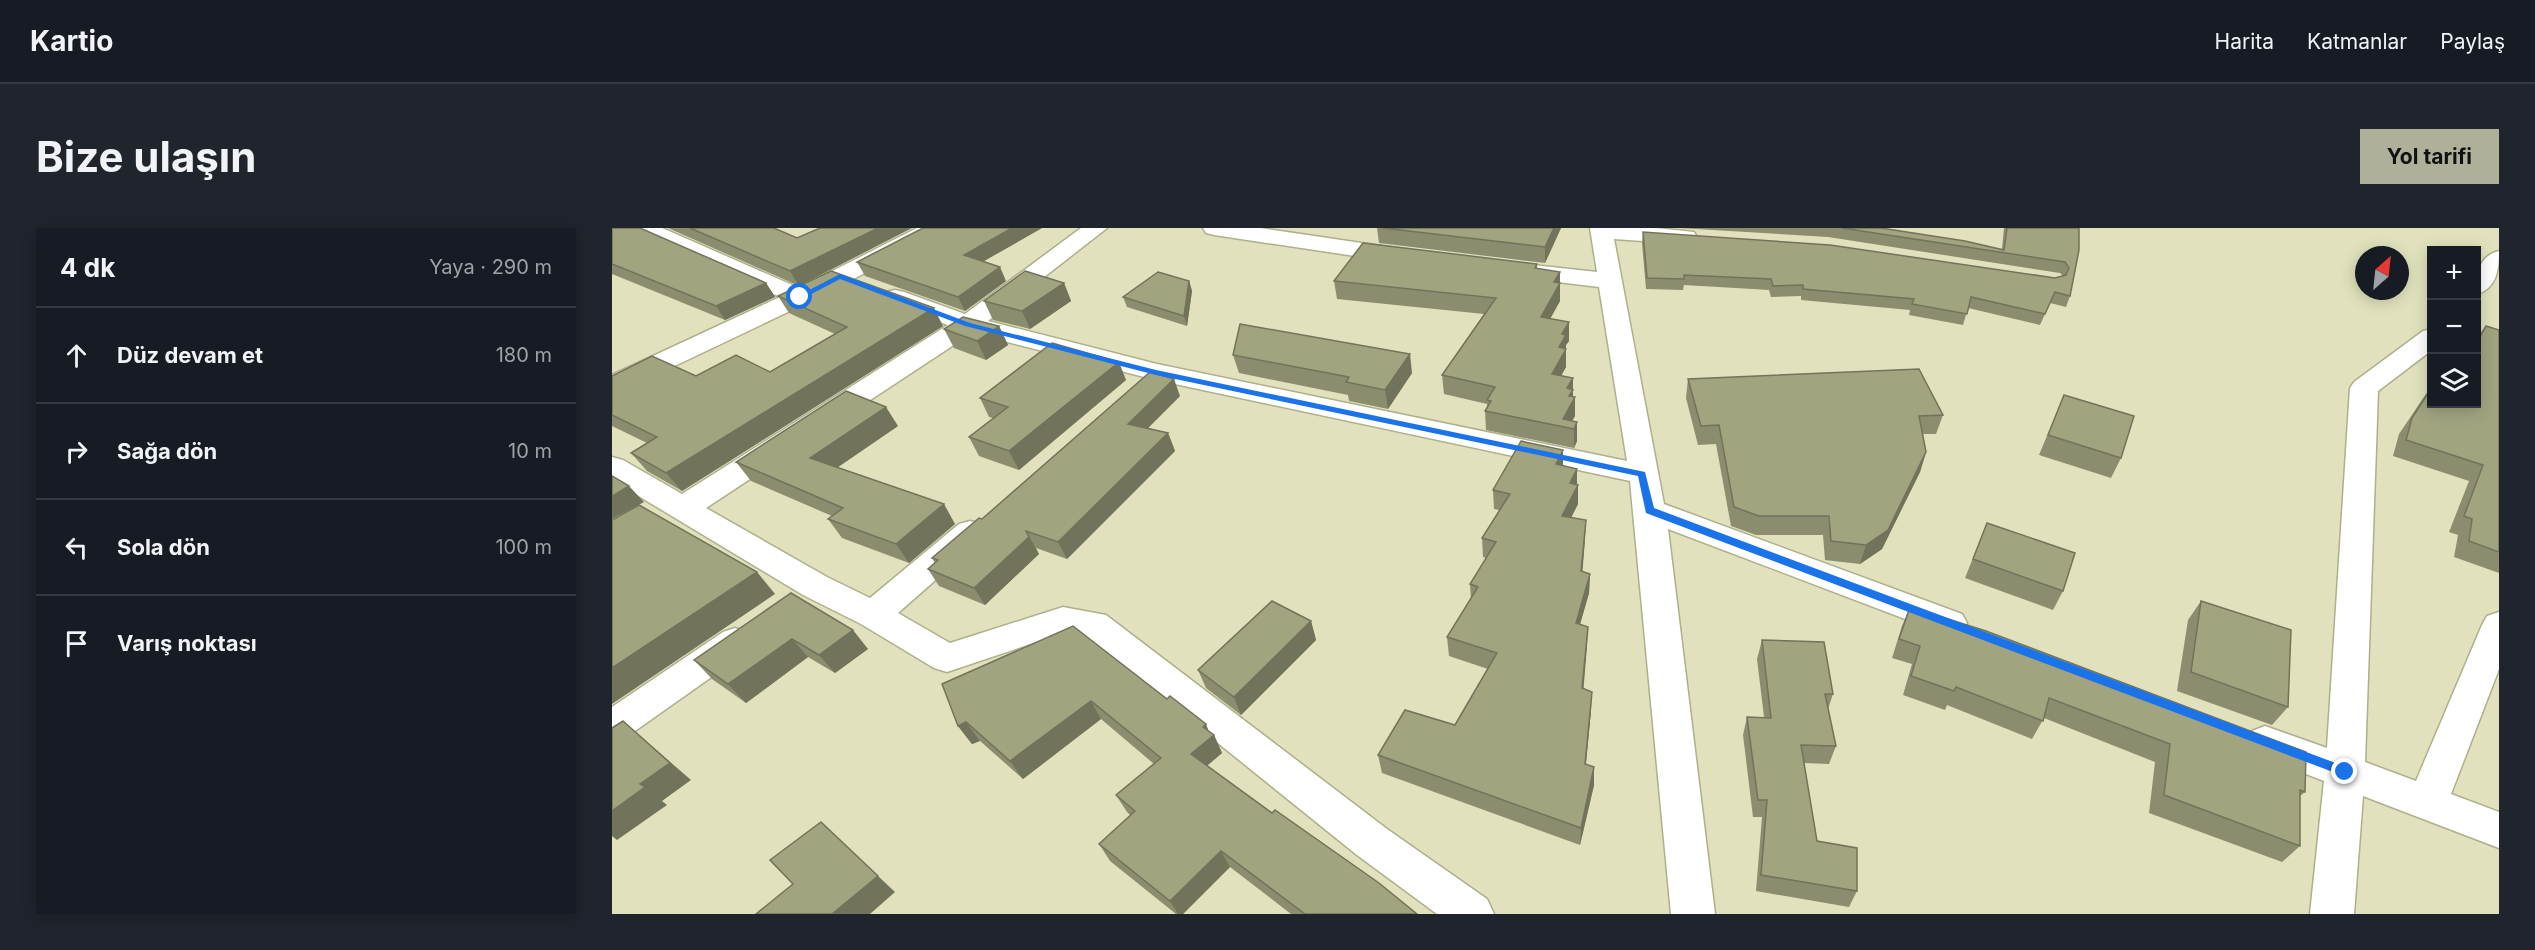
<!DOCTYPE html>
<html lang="tr">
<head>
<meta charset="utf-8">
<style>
  :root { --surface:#171b24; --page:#20242c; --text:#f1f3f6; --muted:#9ea1a6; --line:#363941; --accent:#aeb09a }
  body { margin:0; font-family:Inter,sans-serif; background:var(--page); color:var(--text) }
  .controls { position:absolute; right:18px; top:18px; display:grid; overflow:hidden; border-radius:0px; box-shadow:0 3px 15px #0003 }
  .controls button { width:54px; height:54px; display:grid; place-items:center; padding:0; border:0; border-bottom:2px solid var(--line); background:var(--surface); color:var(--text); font:30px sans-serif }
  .compass { position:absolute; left:1743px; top:18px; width:54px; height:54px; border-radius:50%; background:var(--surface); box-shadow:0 3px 15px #0003; rotate:27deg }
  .stop { position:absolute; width:18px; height:18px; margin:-14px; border:4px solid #1a73e8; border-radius:50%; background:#fff }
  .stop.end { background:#1a73e8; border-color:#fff; box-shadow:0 2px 6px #0008 }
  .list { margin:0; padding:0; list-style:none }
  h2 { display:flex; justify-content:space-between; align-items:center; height:78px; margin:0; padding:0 24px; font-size:26px }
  h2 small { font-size:20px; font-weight:400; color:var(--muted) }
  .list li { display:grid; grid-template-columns:39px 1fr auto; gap:18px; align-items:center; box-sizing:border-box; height:96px; padding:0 24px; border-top:2px solid var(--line) }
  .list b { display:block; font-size:22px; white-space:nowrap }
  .list em { font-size:20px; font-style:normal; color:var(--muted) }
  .icon { flex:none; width:33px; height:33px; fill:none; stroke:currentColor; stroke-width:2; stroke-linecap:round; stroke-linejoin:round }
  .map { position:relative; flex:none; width:1887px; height:686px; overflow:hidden; border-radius:0px }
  header { display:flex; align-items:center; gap:36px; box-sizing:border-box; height:84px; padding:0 30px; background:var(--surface); border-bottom:2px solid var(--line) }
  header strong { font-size:28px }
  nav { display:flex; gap:33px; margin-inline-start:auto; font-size:21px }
  .intro { display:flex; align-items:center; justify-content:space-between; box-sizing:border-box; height:144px; padding:0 36px }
  h1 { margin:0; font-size:42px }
  .button { padding:15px 27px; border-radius:0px; background:var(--accent); color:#111; font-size:21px; font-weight:700 }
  main { display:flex; gap:36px; padding:0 36px }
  aside { flex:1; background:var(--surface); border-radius:0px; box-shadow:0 3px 15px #0003 }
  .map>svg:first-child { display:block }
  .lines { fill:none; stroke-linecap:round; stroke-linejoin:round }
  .street-casing { stroke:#aeaf8b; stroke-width:3 }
  .street { fill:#fff; fill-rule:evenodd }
  .wall { fill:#8b8d6e }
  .shaded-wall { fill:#71735a }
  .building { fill:#a2a480; stroke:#71735a; stroke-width:1.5 }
  .route { fill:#1a73e8 }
</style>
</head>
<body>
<header>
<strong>Kartio</strong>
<nav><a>Harita</a><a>Katmanlar</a><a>Paylaş</a></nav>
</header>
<div class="intro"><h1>Bize ulaşın</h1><a class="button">Yol tarifi</a></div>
<main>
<aside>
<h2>4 dk<small>Yaya · 290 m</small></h2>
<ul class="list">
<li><svg class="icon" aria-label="ahead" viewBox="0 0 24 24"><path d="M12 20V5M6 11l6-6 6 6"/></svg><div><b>Düz devam et</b></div><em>180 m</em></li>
<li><svg class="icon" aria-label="right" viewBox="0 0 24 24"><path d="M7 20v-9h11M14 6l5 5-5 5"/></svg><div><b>Sağa dön</b></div><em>10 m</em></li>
<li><svg class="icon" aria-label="left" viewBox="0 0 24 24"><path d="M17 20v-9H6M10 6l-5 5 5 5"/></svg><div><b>Sola dön</b></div><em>100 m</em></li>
<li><svg class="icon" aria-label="arrive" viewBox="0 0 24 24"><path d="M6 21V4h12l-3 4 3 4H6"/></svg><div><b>Varış noktası</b></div></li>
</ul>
</aside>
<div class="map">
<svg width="1887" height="686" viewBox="0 0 1887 686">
  <rect width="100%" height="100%" fill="#e1e2bd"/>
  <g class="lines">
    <g class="street-casing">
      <g id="street">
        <path d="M20 0H50L187 60 305 0H333L330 5 197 74 10 163 0 165V147L168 69 23 5Z"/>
        <path d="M469 0H495L376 93 545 136 1015 233 987 59 904 49 896 47 892 42 896 37 904 35 985 44 978 0H1044L1082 4 1085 9 1082 14 1074 16 1002 11 1052 276 1350 386 1355 395 1350 404 1338 408 1056 301 1103 686H1059L1018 253 544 152 360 105 94 280 215 349 258 370 347 296 358 293 369 296 374 304 369 312 286 385 338 415 451 379 494 387 775 601 875 671 882 686H825L745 627 473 408 451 405 335 444 322 440 249 396 191 367 0 252V229L11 232 70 266 336 97 274 74 271 69 274 64 283 62 292 64 353 86Z"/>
        <path d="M591 0H648L790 21 798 23 802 28 798 33 790 35 602 7 594 5Z"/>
        <path d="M1887 23C1887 41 1885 61 1864 66 1864 48 1866 28 1887 23Z"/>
        <path d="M1820 101V122L1766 163 1753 534 1804 553 1870 397 1875 388 1887 384V441L1839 566 1887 584V620L1751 568 1742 686H1698L1712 553 1640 525 1634 514 1640 503 1653 498 1715 520 1738 160 1742 154 1811 103Z"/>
        <path d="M123 400 135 404 141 414 135 424 13 510 0 515V479L111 404Z"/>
      </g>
    </g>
    <use href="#street" class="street"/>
  </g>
  <g class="wall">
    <path d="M0 0 154 55 163 69 113 92 0 46Z"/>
    <path d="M56 0H162L185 10 187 58Z"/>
    <path d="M430 0 372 33 394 53 353 83 253 48 245 34Z"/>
    <path d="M765 0H949L933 35 767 15Z"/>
    <path d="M1067 0H1269L1390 21 1392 0H1467L1458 68 1454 79 1438 75 1428 97 1356 80 1351 97 1297 87 1298 82 1189 72V68L1159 69 1157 62 1072 57 1071 62 1034 61 1030 15 1031 4 1443 50 1451 48 1448 45 1216 9Z"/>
    <path d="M925 36V40L948 55V73L938 91 957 113 954 117V139L949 148 961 150V169L963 188 960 193 965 194V213L962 220 874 202 873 183 875 180V176L832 166 830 147 872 86 725 71 722 53Z"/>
    <path d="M577 53 580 63 575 98 515 79 511 69Z"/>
    <path d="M452 55 459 73 418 101 381 92 372 73Z"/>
    <path d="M166 68 331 98 70 263 35 243 19 225 35 215 0 198V148H84L158 144 223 106 177 85Z"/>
    <path d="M387 98 396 117 374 132 342 120 332 101Z"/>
    <path d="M1874 98 1887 102V345L1842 329 1846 307 1837 304 1857 253 1781 228 1787 206 1820 157V176H1864V110Z"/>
    <path d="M621 127 800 145 776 181 737 173 736 167 627 145Z"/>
    <path d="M1076 151 1331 187 1324 206H1311L1314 224 1308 244 1270 321 1248 336 1213 332 1211 307H1144L1119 298 1104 216 1086 217 1074 170Z"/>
    <path d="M514 152 407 242 367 228 357 209 381 190 377 189 368 170Z"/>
    <path d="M1452 167 1509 230 1499 250 1427 227Z"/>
    <path d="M568 168 536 200 556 205 563 223 455 331 424 320 427 326 373 377 327 358 316 341 323 335 320 330 370 291Z"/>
    <path d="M286 198 225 240 343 296 297 335 230 310 216 291 220 288 139 253 124 234Z"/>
    <path d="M951 222V237L965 256 966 257V276L959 290 973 311 970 344 978 346 977 365 968 396 976 399 971 461 979 482 974 537 982 557 968 617 770 545 766 527 843 497 876 441 837 428 835 409 859 371 858 356 874 330 871 329 870 310 887 282 882 281 881 262Z"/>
    <path d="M1375 295 1451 363 1441 382 1353 350Z"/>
    <path d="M179 365 256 421 223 445 196 429 134 475 100 451 82 432Z"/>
    <path d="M1589 373 1676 479 1660 497 1565 463 1576 392Z"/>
    <path d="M1298 379 1693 564 1688 568V618L1670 634 1537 585 1543 534 1432 490 1420 511 1335 477 1333 482 1291 467 1300 436 1280 430 1290 398Z"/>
    <path d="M699 393 704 412 629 487 594 460 586 442Z"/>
    <path d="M461 398 602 507 610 525 595 538 660 585 805 686H679L618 639 571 686H564L498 633 487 616 519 588 515 584 504 567 542 536 489 491 411 551 368 513 360 516 346 498Z"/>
    <path d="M1150 412 1221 466 1216 481 1224 518 1217 536 1192 535 1205 613 1245 663 1237 679 1144 663 1150 589H1141L1131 507 1135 489H1152L1145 431Z"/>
  </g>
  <g class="shaded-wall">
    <path d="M266 0H300L187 58 178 43Z"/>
    <path d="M400 0H430L358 41 352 27Z"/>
    <path d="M942 0H949L933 35V19Z"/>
    <path d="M388 39 394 53 353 83 346 69Z"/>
    <path d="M948 44V73L929 107V89L942 54Z"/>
    <path d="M577 53 580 63 575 98 572 88Z"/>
    <path d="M154 55 163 69 113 92 104 78Z"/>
    <path d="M452 55 459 73 418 101 410 83Z"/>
    <path d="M322 80 331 98 70 263 54 245Z"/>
    <path d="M957 94V113L954 117V139L940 164V146L950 106Z"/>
    <path d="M387 98 396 117 374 132 365 113Z"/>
    <path d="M798 126 800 145 776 181 773 162Z"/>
    <path d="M507 134 514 152 407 242 397 223Z"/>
    <path d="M961 150V174L963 169V188L956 200 951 191 955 160Z"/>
    <path d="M562 151 568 168 523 213 516 196Z"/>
    <path d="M274 179 286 198 211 249 198 230Z"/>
    <path d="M965 194V213L962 220V201Z"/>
    <path d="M556 205 563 223 455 331 446 314Z"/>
    <path d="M951 222V241L944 236Z"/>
    <path d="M1314 224 1308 244 1270 321 1248 336 1254 317Z"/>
    <path d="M965 241V259L966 257V276L950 307V288L958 255Z"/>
    <path d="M17 258 32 274 0 291V268Z"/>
    <path d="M332 276 343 296 297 335 284 316Z"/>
    <path d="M974 292 973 311 969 362V343Z"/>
    <path d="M414 303 427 326 373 377 362 360Z"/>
    <path d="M145 344 163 366 0 476V440Z"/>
    <path d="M978 346 977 365 963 414 964 395Z"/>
    <path d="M699 393 704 412 629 487 622 469Z"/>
    <path d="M976 399 975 418 970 479V460Z"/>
    <path d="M241 402 256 421 223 445 207 427Z"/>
    <path d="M180 411 196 429 134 475 116 456Z"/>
    <path d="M980 464 979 482 972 554 973 536Z"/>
    <path d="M479 473 489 491 411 551 398 533Z"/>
    <path d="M11 493 79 552 50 573 55 577 5 612 0 608V583Z"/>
    <path d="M354 494 368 513 360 516 346 498Z"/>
    <path d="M594 496 599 509 602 507 610 525 587 544 579 526 591 499Z"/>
    <path d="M982 539V557L968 617 969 600Z"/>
    <path d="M609 623 618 639 571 686H566L558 673Z"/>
    <path d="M266 648 283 664 258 686H220Z"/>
  </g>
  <g class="building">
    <path d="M0 0H28L154 55 104 78 0 36Z"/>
    <path d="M78 0H162L185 10 208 0H266L178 43Z"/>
    <path d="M311 0H400L352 27 388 39 346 69 245 34Z"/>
    <path d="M771 0H942L933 19Z"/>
    <path d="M1230 0H1269L1353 13 1392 22 1395 0H1467V22L1458 68 1443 64 1433 86 1359 69 1355 86 1300 76 1302 71 1191 61V57L1161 58 1159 51 1072 47V51L1035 50 1031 4 1218 17 1443 50 1454 47 1457 40 1453 34Z"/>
    <path d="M751 15 925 36 923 40 948 44 942 54 948 55 929 89 957 94 950 106 954 107 947 119 954 121 940 146 961 150 955 160 961 162 957 168 963 169 951 191 965 194 962 201 873 183 879 173 875 172 883 159 830 147 884 70 722 53Z"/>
    <path d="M219 43 322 80 54 245 19 225 45 209 0 187V148L40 128 84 148 124 127 158 144 235 99 166 68Z"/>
    <path d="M413 43 452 55 410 83 372 73Z"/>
    <path d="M546 44 577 53 572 88 511 69Z"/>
    <path d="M351 89 387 98 365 113 332 101Z"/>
    <path d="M628 96 798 126 773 162 734 154 737 149 621 127Z"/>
    <path d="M1874 98 1887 102V324L1857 313 1860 291 1852 288 1871 237 1794 212 1800 190 1820 159V176H1864V116Z"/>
    <path d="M440 115 507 134 397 223 357 209 396 179 368 170Z"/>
    <path d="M1307 141 1331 187 1307 188 1314 224 1276 302 1254 317 1219 313 1217 288H1147L1122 279 1107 197 1089 198 1076 151Z"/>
    <path d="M538 144 562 151 516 196 556 205 446 314 414 303 417 309 362 360 316 341 326 332 320 330 367 290 370 291Z"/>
    <path d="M234 163 274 179 198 230 332 276 284 316 216 291 231 280 124 234Z"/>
    <path d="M1452 167 1522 188 1509 230 1436 207Z"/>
    <path d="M909 213 951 222 944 236 965 241 958 255 966 257 950 288 974 292 969 343 978 346 964 395 976 399 970 460 980 464 973 536 982 539 969 600 766 527 793 482 843 497 885 425 835 409 866 359 858 356 884 314 870 310 898 266 881 262Z"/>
    <path d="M0 248 17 258 0 268Z"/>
    <path d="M27 277 145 344 0 440V292Z"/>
    <path d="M1375 295 1463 325 1451 363 1361 331Z"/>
    <path d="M179 365 241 402 207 427 180 411 116 456 82 432Z"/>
    <path d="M660 373 699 393 622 469 586 442Z"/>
    <path d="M1589 373 1679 402 1676 479 1579 444Z"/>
    <path d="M1298 379 1374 403 1694 524 1693 564 1688 562V618L1552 567 1558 516 1437 470 1431 493 1344 459 1342 463 1299 448 1308 418 1287 411Z"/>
    <path d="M461 398 555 471 558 468 594 496 591 499 602 507 579 526 660 585 663 582 767 655 805 686H693L609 623 558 673 487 616 523 583 504 567 549 530 479 473 398 533 354 494 346 498 330 456Z"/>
    <path d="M1150 412 1212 414 1221 466H1213L1224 518 1189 517 1205 613 1245 620V663L1149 647 1155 572H1146L1135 489 1159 490Z"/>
    <path d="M11 493 58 535 28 556 33 559 0 583V500Z"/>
    <path d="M209 594 266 648 220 686H144L181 656 158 632Z"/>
  </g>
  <path class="route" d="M228 46 358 95 544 142 1033 244 1042 280 1737 540 1738 544 1737 547H1729L1034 285 1026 248 544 147 353 98 228 51 190 71 184 69Z"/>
</svg>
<div class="controls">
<button>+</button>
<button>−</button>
<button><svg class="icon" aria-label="layers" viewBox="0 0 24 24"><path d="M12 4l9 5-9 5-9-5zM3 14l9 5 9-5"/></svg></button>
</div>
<svg class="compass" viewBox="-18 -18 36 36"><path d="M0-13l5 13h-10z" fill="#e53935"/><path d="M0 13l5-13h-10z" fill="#9ea1a6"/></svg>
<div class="stop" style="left:188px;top:69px"></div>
<div class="stop end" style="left:1733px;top:544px"></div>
</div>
</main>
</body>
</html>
